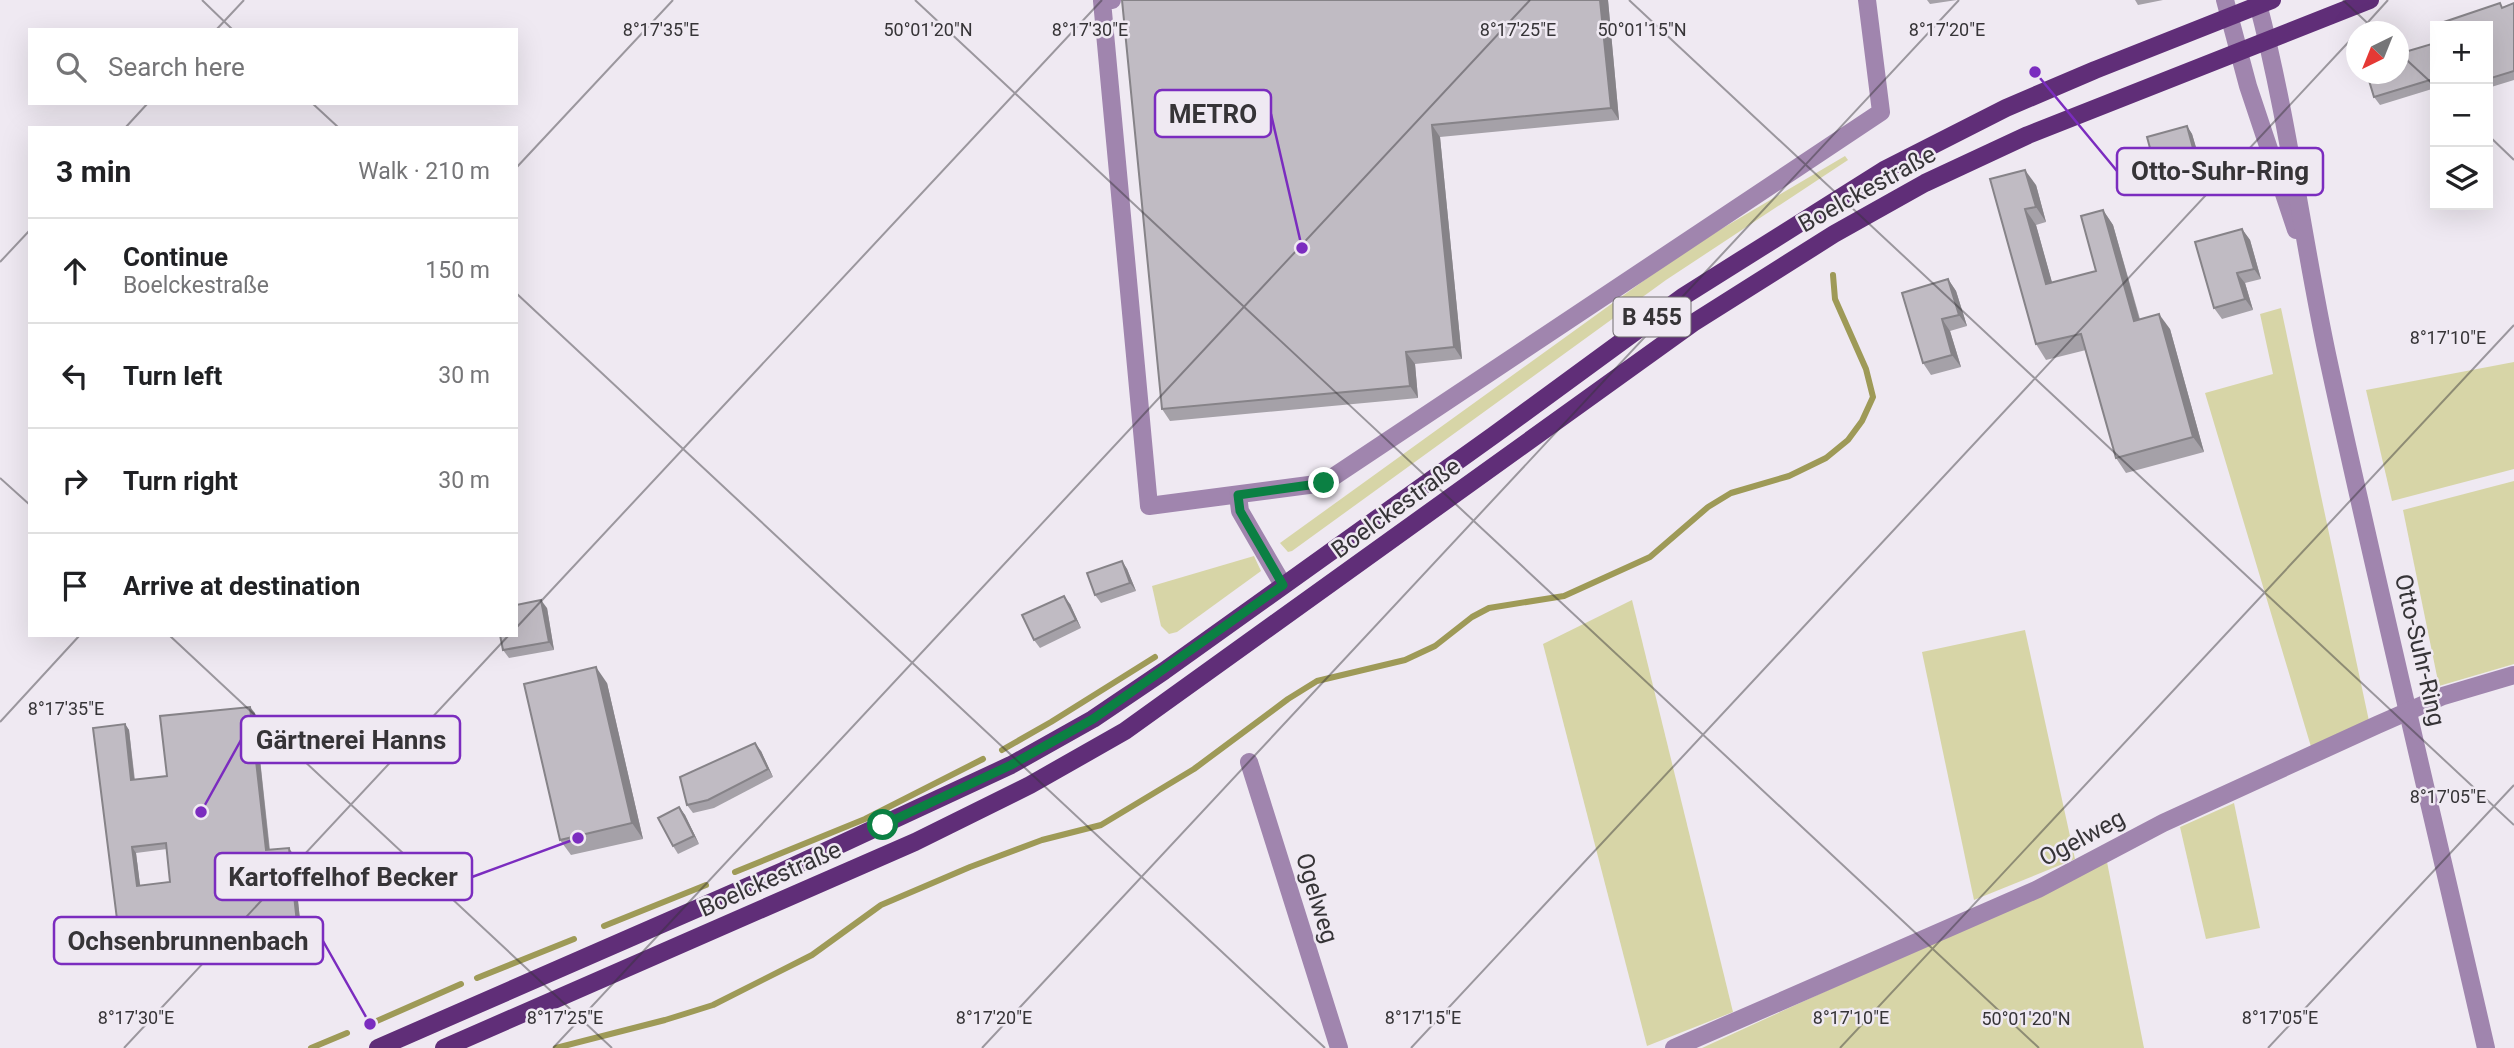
<!DOCTYPE html>
<html lang="en">
<head>
<meta charset="utf-8">
<style>
  :root { --surface:#fff; --page:#f2f2f2; --text:#202124; --muted:#757577; --line:#e0e0e0 }
  body { margin:0; font-family:Roboto,sans-serif; background:var(--page); color:var(--text) }
  .controls { position:absolute; right:21px; top:21px; display:grid; overflow:hidden; border-radius:0px; box-shadow:0 7px 28px #0002 }
  .controls button { width:63px; height:63px; display:grid; place-items:center; padding:0; border:0; border-bottom:2px solid var(--line); background:var(--surface); color:var(--text); font:35px sans-serif }
  .compass { position:absolute; left:2346px; top:21px; width:63px; height:63px; border-radius:50%; background:var(--surface); box-shadow:0 7px 28px #0002; rotate:223deg }
  .stop { position:absolute; width:21px; height:21px; margin:-16px; border:5px solid #0b8043; border-radius:50%; background:#fff }
  .stop.end { background:#0b8043; border-color:#fff; box-shadow:0 2px 7px #0008 }
  .list { margin:0; padding:0; list-style:none }
  h2 { display:flex; justify-content:space-between; align-items:center; height:91px; margin:0; padding:0 28px; font-size:30px }
  h2 small { font-size:23px; font-weight:400; color:var(--muted) }
  .list li { display:grid; grid-template-columns:46px 1fr auto; gap:21px; align-items:center; box-sizing:border-box; height:105px; padding:0 28px; border-top:2px solid var(--line) }
  .list b { display:block; font-size:26px; white-space:nowrap }
  .list p { margin:0; font-size:23px; white-space:nowrap; color:var(--muted) }
  .list em { font-size:23px; font-style:normal; color:var(--muted) }
  .icon { flex:none; width:38px; height:38px; fill:none; stroke:currentColor; stroke-width:2; stroke-linecap:round; stroke-linejoin:round }
  .map { position:relative; flex:none; width:2514px; height:1048px; overflow:hidden }
  .search { position:absolute; background:var(--surface); box-shadow:0 7px 28px #0002; left:28px; top:28px; width:490px; height:77px; display:flex; align-items:center; gap:18px; box-sizing:border-box; padding:0 24px; border-radius:0px; color:var(--muted); font-size:26px }
  .panel { position:absolute; background:var(--surface); box-shadow:0 7px 28px #0002; left:28px; top:126px; width:490px; height:511px; border-radius:0px }
  .map>svg:first-child { display:block }
  .green { fill:#d7d5a7 }
  .lines { fill:none; stroke-linecap:round; stroke-linejoin:round }
  .stream { stroke:#9e9a57; stroke-width:6 }
  .minor { stroke:#a085ae; stroke-width:18 }
  .major { stroke:#602e78; stroke-width:18 }
  .wall { fill:#a5a1a8; fill-rule:evenodd }
  .shaded-wall { fill:#868388 }
  .building { fill:#c0bbc3; stroke:#868388; stroke-width:2; fill-rule:evenodd }
  .route { stroke:#0b8043; stroke-width:9 }
  .ticks { fill:none; stroke:#363437; stroke-width:2; stroke-opacity:0.45 }
  .labels { text-anchor:middle; dominant-baseline:central; stroke-width:5; stroke-linejoin:round; paint-order:stroke }
  .shield { fill:#efe9f2; stroke:#6e6a6f; stroke-width:2 }
  .shield-label { font-size:23px; font-weight:bold; fill:#363437 }
  .street-label { font-size:24px; fill:#363437; stroke:#efe9f2 }
  .ticks-label { font-size:18px; text-anchor:middle; fill:#363437; stroke:#efe9f2; stroke-width:5; stroke-linejoin:round; paint-order:stroke }
  .leader { fill:none; stroke:#7b2cbf; stroke-width:2.5 }
  .callout-dot { fill:#7b2cbf; stroke:#efe9f2; stroke-width:2.5 }
  .callout { fill:#efe9f2; stroke:#7b2cbf; stroke-width:2.5 }
  .callout-label { font-size:26px; text-anchor:middle; font-weight:bold; fill:#363437 }
</style>
</head>
<body>
<div class="map">
<svg width="2514" height="1048" viewBox="0 0 2514 1048">
  <rect width="100%" height="100%" fill="#efe9f2"/>
  <g class="green">
    <path d="M1845 156 1848 160 1666 280 1292 551 1288 552 1280 543 1689 248Z"/>
    <path d="M2281 308 2369 721 2312 750 2205 393 2273 374 2260 314Z"/>
    <path d="M2514 362V469L2392 501 2366 390Z"/>
    <path d="M2514 481V664L2439 686 2403 510Z"/>
    <path d="M1254 556 1261 571 1177 632 1169 634 1161 626 1152 586Z"/>
    <path d="M1632 600 1733 1012 1647 1046 1543 644Z"/>
    <path d="M2025 630 2075 859 1974 900 1922 652Z"/>
    <path d="M2234 803 2260 928 2206 939 2180 827Z"/>
    <path d="M2107 862 2144 1048H1702Z"/>
  </g>
  <g class="lines">
    <g class="stream">
      <path d="M1002 750 1051 722 1155 657"/>
      <path d="M735 872 865 819 983 759"/>
      <path d="M604 926 706 885"/>
      <path d="M477 978 574 939"/>
      <path d="M370 1024 461 984"/>
      <path d="M311 1048 347 1033"/>
      <path d="M556 1048 665 1020 713 1005 812 955 881 905 970 867 1042 840 1101 825 1194 769 1288 699 1317 681 1405 660 1435 646 1472 617 1489 608 1564 596 1650 557 1708 507 1731 493 1789 476 1826 458 1848 440 1862 421 1873 397 1866 369 1835 299 1833 275"/>
    </g>
    <g class="minor">
      <path d="M1112 0 1102 1 1149 506 1324 483 1881 112 1867 0"/>
      <path d="M2225 0 2248 86 2296 230"/>
      <path d="M2257 0C2288 117 2302 236 2327 354 2377 586 2433 817 2486 1048"/>
      <path d="M1238 495 1240 511 1283 585"/>
      <path d="M1249 762 1339 1048"/>
      <path d="M1674 1048 2038 889 2163 823 2377 725 2443 696 2514 675"/>
    </g>
    <g class="major">
      <path d="M378 1048 783 871 1011 765 1093 719 1164 671 1494 435 1684 296 1884 170 2006 108 2095 70 2272 0"/>
      <path d="M444 1048 915 842 1030 785 1125 731 1693 323 1834 234 1925 183 2028 135 2370 0"/>
    </g>
  </g>
  <g class="wall">
    <path d="M1122 0H1608L1619 120 1440 137 1462 359 1415 364 1418 398 1170 421 1162 409Z"/>
    <path d="M1927 0H1957L1930 4Z"/>
    <path d="M2135 0H2163L2138 5Z"/>
    <path d="M2514 3V80L2488 88V26L2503 7Z"/>
    <path d="M2435 43V97L2432 89 2380 105 2374 97Z"/>
    <path d="M2187 126 2192 134 2203 171 2163 182 2157 174Z"/>
    <path d="M1990 179 2036 185 2046 222 2036 225 2052 283 2096 271 2103 210 2113 225 2140 319 2170 329 2204 452 2126 473 2116 458 2086 350 2046 360 2036 344Z"/>
    <path d="M2242 229 2250 240 2261 279 2245 283 2253 310 2222 319 2214 308Z"/>
    <path d="M1948 279 1956 291 1967 326 1950 331 1961 367 1931 375 1923 363Z"/>
    <path d="M1122 561 1127 569 1136 591 1101 603 1095 595Z"/>
    <path d="M1070 604 1081 628 1040 648 1034 640Z"/>
    <path d="M547 608 554 650 509 658 503 650Z"/>
    <path d="M607 683 643 839 571 855 560 840Z"/>
    <path d="M255 713 270 850 293 854 303 948 194 960 190 954 189 950 125 957 121 951 125 724 129 730 135 780 167 776ZM167 849 170 882 140 886 136 853Z"/>
    <path d="M761 751 773 777 714 808 693 813 687 805Z"/>
    <path d="M679 807 685 815 699 844 678 854 673 846Z"/>
  </g>
  <g class="shaded-wall">
    <path d="M1600 0H1608L1619 120 1611 108Z"/>
    <path d="M1432 125 1440 137 1462 359 1454 347Z"/>
    <path d="M2187 126 2192 134 2203 171 2197 163Z"/>
    <path d="M2025 170 2036 185 2046 222 2036 207Z"/>
    <path d="M2025 209 2036 225 2057 300 2046 284Z"/>
    <path d="M2103 210 2113 225 2144 336 2134 321Z"/>
    <path d="M2242 229 2250 240 2261 279 2254 269Z"/>
    <path d="M2237 273 2245 283 2253 310 2245 299Z"/>
    <path d="M1948 279 1956 291 1967 326 1959 315Z"/>
    <path d="M2159 314 2170 329 2204 452 2193 437Z"/>
    <path d="M1942 319 1950 331 1961 367 1952 355Z"/>
    <path d="M1406 352 1415 364 1418 398 1410 386Z"/>
    <path d="M1122 561 1127 569 1136 591 1130 583Z"/>
    <path d="M1064 596 1070 604 1081 628 1076 620Z"/>
    <path d="M541 600 547 608 554 650 549 642Z"/>
    <path d="M596 667 607 683 643 839 632 823Z"/>
    <path d="M250 707 255 713 270 856 266 850Z"/>
    <path d="M125 724 129 730 135 786 131 780Z"/>
    <path d="M755 743 761 751 773 777 768 769Z"/>
    <path d="M679 807 685 815 699 844 694 836Z"/>
    <path d="M132 847 136 853 141 892 137 886Z"/>
    <path d="M289 848 293 854 303 948 299 942Z"/>
  </g>
  <g class="building">
    <path d="M1122 0H1600L1611 108 1432 125 1454 347 1406 352 1410 386 1162 409Z"/>
    <path d="M2500 3 2502 8 2514 3V71L2488 79V26H2442L2441 23Z"/>
    <path d="M2435 43V96L2430 80 2374 97 2367 74H2398V54Z"/>
    <path d="M2187 126 2197 163 2157 174 2147 137Z"/>
    <path d="M2025 170 2036 207 2025 209 2046 284 2096 271 2081 216 2103 210 2134 321 2159 314 2193 437 2116 458 2081 334 2036 344 1990 179Z"/>
    <path d="M2242 229 2254 269 2237 273 2245 299 2214 308 2195 242Z"/>
    <path d="M1948 279 1959 315 1942 319 1952 355 1923 363 1902 293Z"/>
    <path d="M1122 561 1130 583 1095 595 1087 573Z"/>
    <path d="M1064 596 1076 620 1034 640 1022 615Z"/>
    <path d="M541 600 549 642 503 650 500 635H516V605Z"/>
    <path d="M596 667 632 823 560 840 524 684Z"/>
    <path d="M250 707 266 850 289 848 299 942 190 954 189 943 121 951 93 728 125 724 131 780 167 776 160 716ZM166 843 170 882 137 886 132 847Z"/>
    <path d="M755 743 768 769 708 800 687 805 680 777Z"/>
    <path d="M679 807 694 836 673 846 658 818Z"/>
  </g>
  <g class="lines">
    <path class="route" d="M883 825 1011 765 1093 719 1283 585 1240 511 1238 495 1324 483"/>
  </g>
  <path class="ticks" d="M202 0 233 30M915 0 2039 1048M1629 0 2514 825M2343 0 2377 32M216 30 244 0M2359 32 2388 0M2398 52 2435 86M312 103 339 128M125 128 148 103M2488 135 2514 160M516 168 673 0M0 262 30 230M516 293 1325 1048M0 478 30 505M516 628 1102 0M169 635 612 1048M0 722 80 635M124 1048 509 635M553 1048 1530 0M982 1048 1959 0M1411 1048 2356 34M1840 1048 2514 325M2268 1048 2514 785"/>
  <g class="labels">
    <rect class="shield" x="1613.5" y="297.5" width="77" height="39" rx="5"/>
    <g class="shield-label">
      <text x="1652" y="317">B 455</text>
    </g>
    <g class="street-label">
      <text transform="translate(1867 189) rotate(-29)">Boelckestraße</text>
      <text transform="translate(1396 508) rotate(-36)">Boelckestraße</text>
      <text transform="translate(2420 650) rotate(77)">Otto-Suhr-Ring</text>
      <text transform="translate(2082 838) rotate(-28)">Ogelweg</text>
      <text transform="translate(770 879) rotate(-24)">Boelckestraße</text>
      <text transform="translate(1317 898) rotate(73)">Ogelweg</text>
    </g>
  </g>
  <g class="ticks-label">
    <text x="928" y="36">50°01'20"N</text>
    <text x="1642" y="36">50°01'15"N</text>
    <text x="661" y="36">8°17'35"E</text>
    <text x="1090" y="36">8°17'30"E</text>
    <text x="1518" y="36">8°17'25"E</text>
    <text x="1947" y="36">8°17'20"E</text>
    <text x="2448" y="344">8°17'10"E</text>
    <text x="66" y="715">8°17'35"E</text>
    <text x="2448" y="803">8°17'05"E</text>
    <text x="136" y="1024">8°17'30"E</text>
    <text x="565" y="1024">8°17'25"E</text>
    <text x="994" y="1024">8°17'20"E</text>
    <text x="1423" y="1024">8°17'15"E</text>
    <text x="1851" y="1024">8°17'10"E</text>
    <text x="2280" y="1024">8°17'05"E</text>
    <text x="2026" y="1025">50°01'20"N</text>
  </g>
  <path class="leader" d="M1302 248L1271 114M2035 72L2117 171M201 812L241 740M578 838L472 877M370 1024L323 941"/>
  <g class="callout-dot">
    <circle cx="1302" cy="248" r="7"/>
    <circle cx="2035" cy="72" r="7"/>
    <circle cx="201" cy="812" r="7"/>
    <circle cx="578" cy="838" r="7"/>
    <circle cx="370" cy="1024" r="7"/>
  </g>
  <g class="callout">
    <rect x="1155" y="90" width="116" height="47" rx="7"/>
    <rect x="2117" y="148" width="206" height="47" rx="7"/>
    <rect x="241" y="716" width="219" height="47" rx="7"/>
    <rect x="215" y="853" width="257" height="47" rx="7"/>
    <rect x="54" y="917" width="269" height="47" rx="7"/>
  </g>
  <g class="callout-label">
    <text x="1213" y="123">METRO</text>
    <text x="2220" y="180">Otto-Suhr-Ring</text>
    <text x="351" y="749">Gärtnerei Hanns</text>
    <text x="343" y="886">Kartoffelhof Becker</text>
    <text x="188" y="950">Ochsenbrunnenbach</text>
  </g>
</svg>
<div class="controls">
<button>+</button>
<button>−</button>
<button><svg class="icon" aria-label="layers" viewBox="0 0 24 24"><path d="M12 4l9 5-9 5-9-5zM3 14l9 5 9-5"/></svg></button>
</div>
<svg class="compass" viewBox="-18 -18 36 36"><path d="M0-13l5 13h-10z" fill="#e53935"/><path d="M0 13l5-13h-10z" fill="#757577"/></svg>
<div class="stop" style="left:883px;top:825px"></div>
<div class="stop end" style="left:1324px;top:483px"></div>
<div class="search"><svg class="icon" aria-label="search" viewBox="0 0 24 24"><circle cx="10" cy="10" r="6"/><path d="M15 15l6 6"/></svg>Search here</div>
<section class="panel">
<h2>3 min<small>Walk · 210 m</small></h2>
<ul class="list">
<li><svg class="icon" aria-label="ahead" viewBox="0 0 24 24"><path d="M12 20V5M6 11l6-6 6 6"/></svg><div><b>Continue</b><p>Boelckestraße</p></div><em>150 m</em></li>
<li><svg class="icon" aria-label="left" viewBox="0 0 24 24"><path d="M17 20v-9H6M10 6l-5 5 5 5"/></svg><div><b>Turn left</b></div><em>30 m</em></li>
<li><svg class="icon" aria-label="right" viewBox="0 0 24 24"><path d="M7 20v-9h11M14 6l5 5-5 5"/></svg><div><b>Turn right</b></div><em>30 m</em></li>
<li><svg class="icon" aria-label="arrive" viewBox="0 0 24 24"><path d="M6 21V4h12l-3 4 3 4H6"/></svg><div><b>Arrive at destination</b></div></li>
</ul>
</section>
</div>
</body>
</html>
